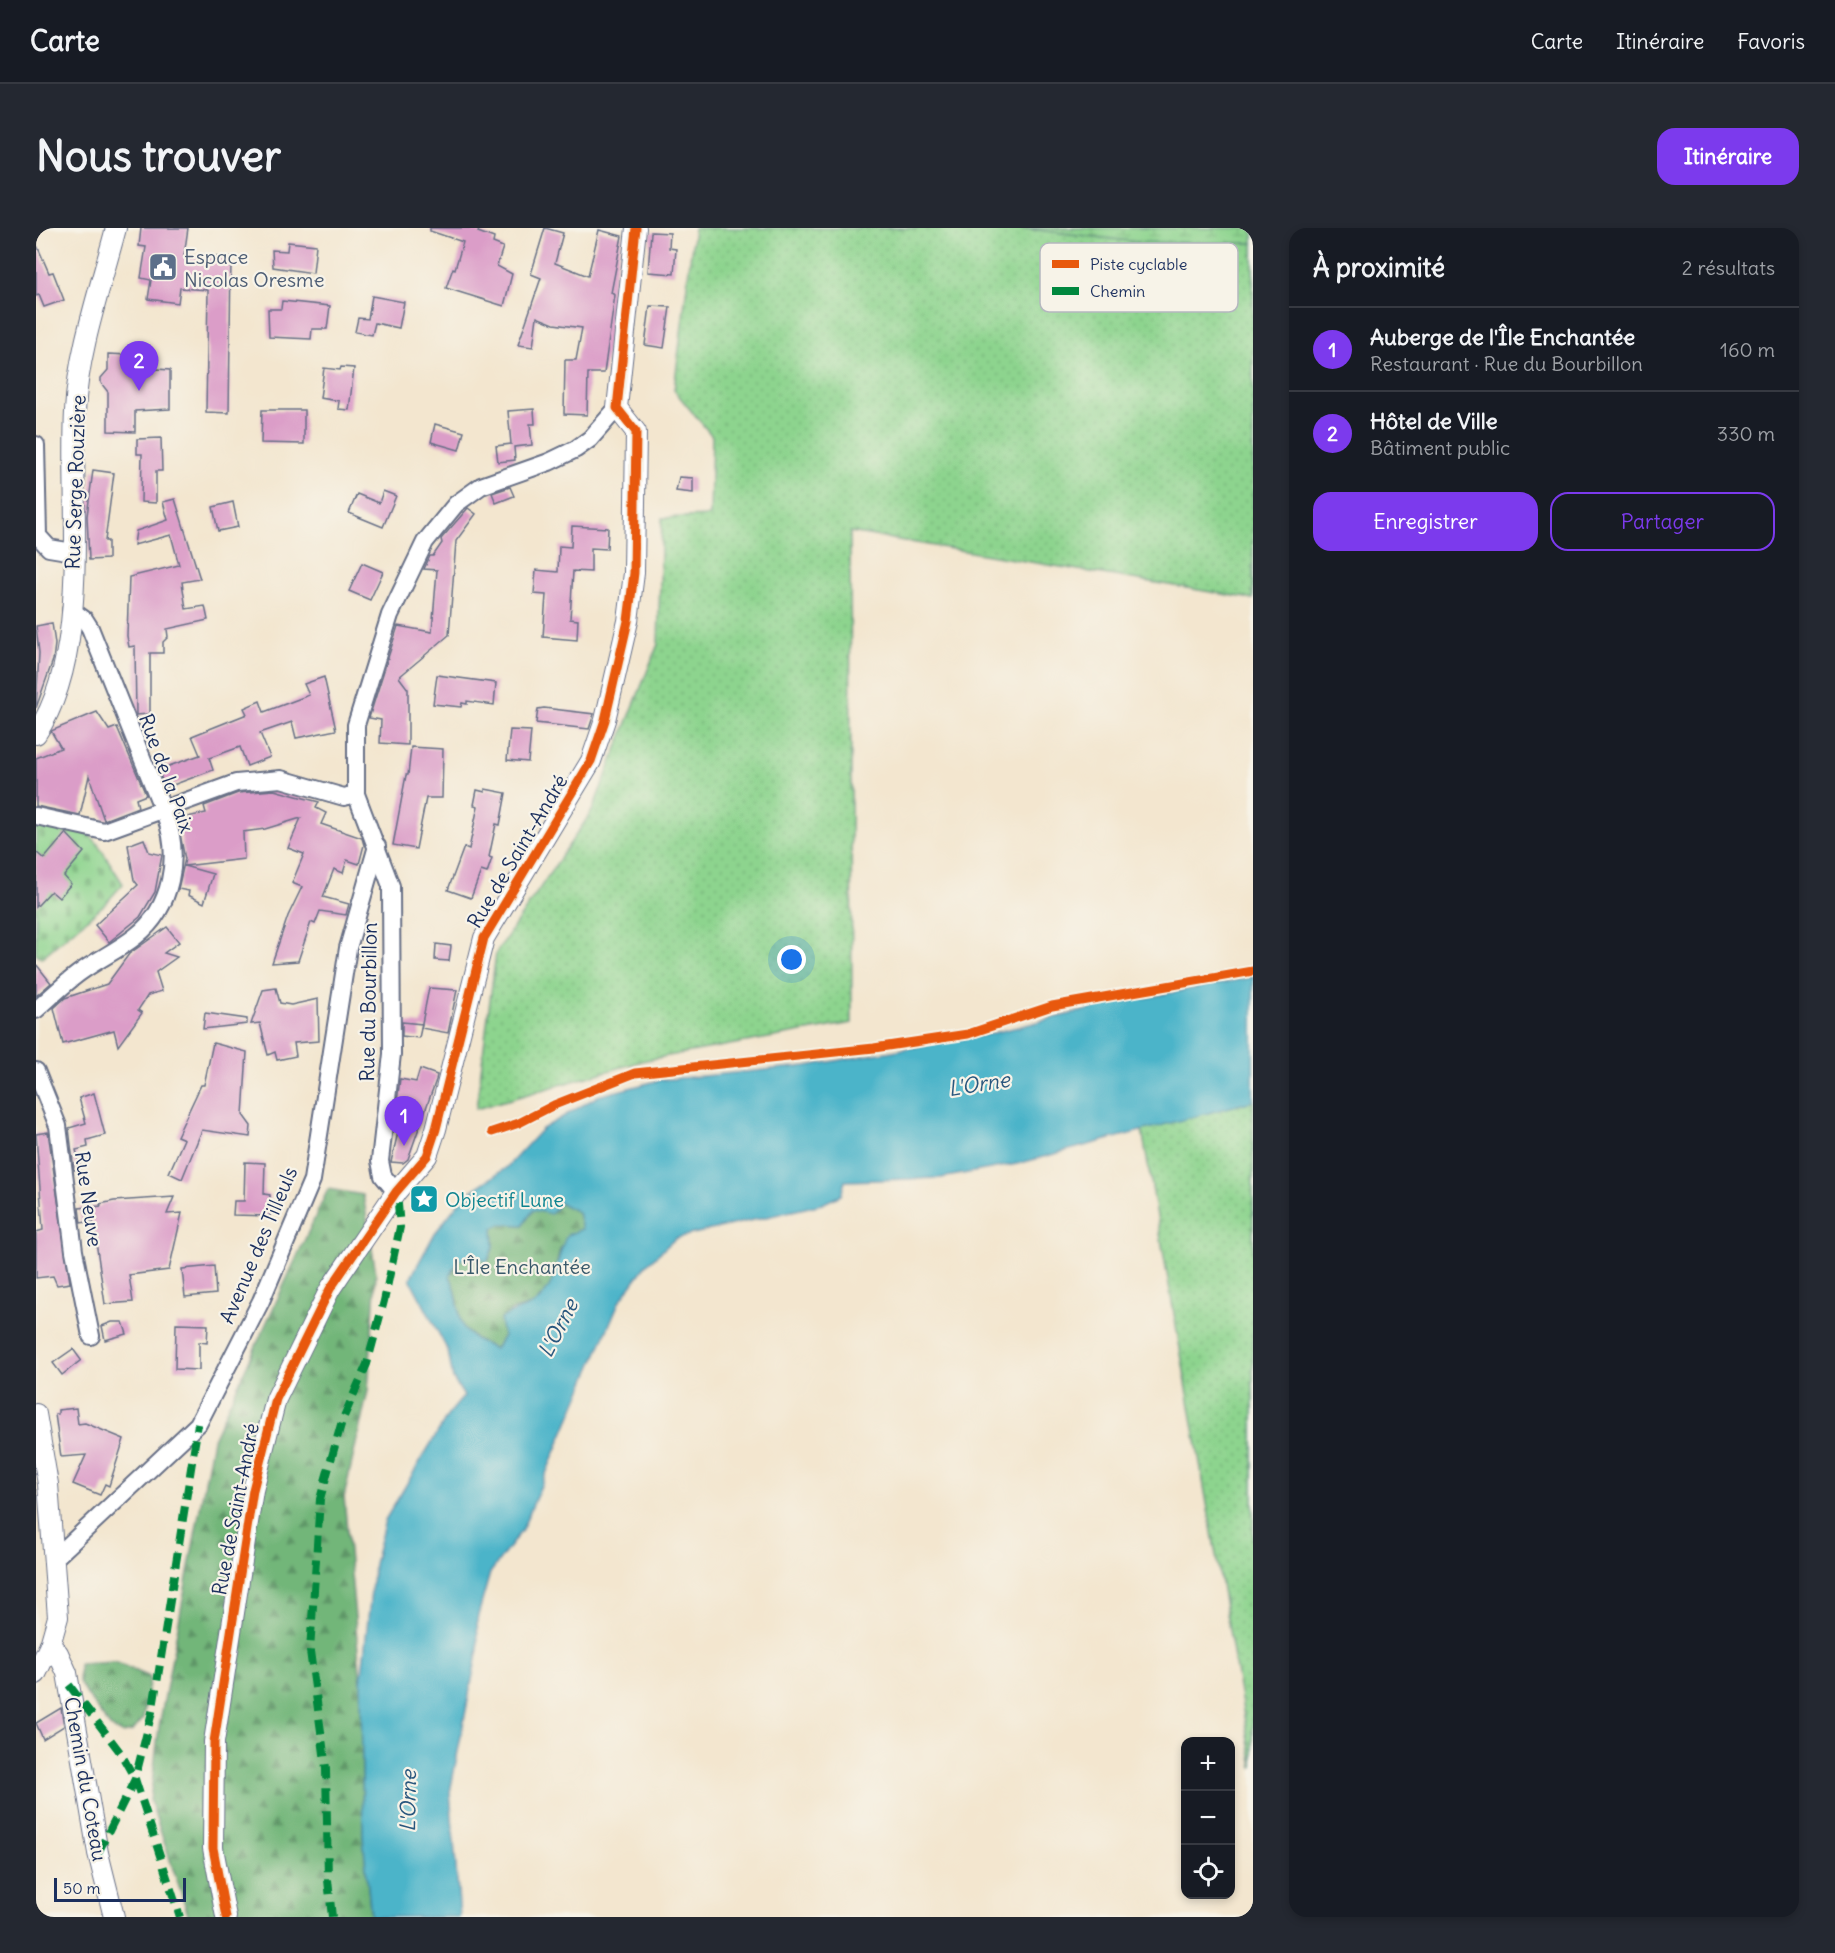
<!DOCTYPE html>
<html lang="fr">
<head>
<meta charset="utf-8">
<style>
  :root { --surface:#171b24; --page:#242831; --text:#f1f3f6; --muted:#9ea1a6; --line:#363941; --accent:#7c3aed }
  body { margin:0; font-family:Delius,sans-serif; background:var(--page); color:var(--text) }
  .controls { position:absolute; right:18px; bottom:18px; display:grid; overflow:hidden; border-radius:12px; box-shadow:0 3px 9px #0003 }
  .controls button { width:54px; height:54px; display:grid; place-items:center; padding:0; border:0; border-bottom:2px solid var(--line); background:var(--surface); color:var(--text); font:30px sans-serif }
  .scale { position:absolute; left:18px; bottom:15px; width:132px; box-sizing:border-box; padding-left:6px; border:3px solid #1b2f5e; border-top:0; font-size:16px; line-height:21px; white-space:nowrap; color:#1b2f5e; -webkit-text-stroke:4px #f7f3e8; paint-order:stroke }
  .you { position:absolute; left:756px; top:732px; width:21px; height:21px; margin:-15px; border:4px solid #fff; border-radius:50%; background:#1a73e8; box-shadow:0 0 0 9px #1a73e833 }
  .badge { display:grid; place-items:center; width:39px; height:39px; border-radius:50%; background:var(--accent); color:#fff; font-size:20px; font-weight:700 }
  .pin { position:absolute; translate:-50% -50px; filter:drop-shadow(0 2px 3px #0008) }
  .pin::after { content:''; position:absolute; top:32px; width:21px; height:18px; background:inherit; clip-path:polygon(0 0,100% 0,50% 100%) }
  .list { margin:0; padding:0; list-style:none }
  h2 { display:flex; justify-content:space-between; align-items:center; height:78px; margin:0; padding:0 24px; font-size:26px }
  h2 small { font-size:20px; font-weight:400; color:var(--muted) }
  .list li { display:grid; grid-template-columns:39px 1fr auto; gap:18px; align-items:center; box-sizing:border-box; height:84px; padding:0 24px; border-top:2px solid var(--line) }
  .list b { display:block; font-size:22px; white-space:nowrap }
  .list p { margin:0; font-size:20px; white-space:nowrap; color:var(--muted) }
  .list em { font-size:20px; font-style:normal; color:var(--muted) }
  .actions { display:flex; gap:12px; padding:18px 24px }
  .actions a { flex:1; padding:14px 0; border:2px solid var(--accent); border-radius:18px; text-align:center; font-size:21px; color:var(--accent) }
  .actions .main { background:var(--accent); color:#fff }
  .icon { flex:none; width:33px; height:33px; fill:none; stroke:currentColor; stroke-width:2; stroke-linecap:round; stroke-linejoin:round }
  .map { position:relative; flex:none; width:1217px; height:1689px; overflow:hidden; border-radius:18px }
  header { display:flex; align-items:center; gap:36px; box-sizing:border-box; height:84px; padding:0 30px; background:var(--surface); border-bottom:2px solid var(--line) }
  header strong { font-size:28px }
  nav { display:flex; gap:33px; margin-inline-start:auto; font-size:21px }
  .intro { display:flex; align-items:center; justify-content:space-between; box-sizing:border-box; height:144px; padding:0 36px }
  h1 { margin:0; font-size:42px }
  .button { padding:15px 27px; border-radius:18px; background:var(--accent); color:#fff; font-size:21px; font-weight:700 }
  main { display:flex; gap:36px; padding:0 36px }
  aside { flex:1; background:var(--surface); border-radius:18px; box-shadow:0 3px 9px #0003 }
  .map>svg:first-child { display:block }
  .grass { fill:url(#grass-dots); stroke:#548276; stroke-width:1.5 }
  .forest { fill:url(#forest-firs); stroke:#46726c; stroke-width:1.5 }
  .wetland { fill:url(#wetland-marsh); stroke:#548276; stroke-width:1.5 }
  .cemetery { fill:url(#cemetery-stones); stroke:#548276; stroke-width:1.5 }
  .water { fill:#4bb4c9; stroke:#337294; stroke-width:1.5; fill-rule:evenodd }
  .building { fill:#db9dc8 }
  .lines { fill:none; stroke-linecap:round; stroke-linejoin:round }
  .minor-casing { stroke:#676f86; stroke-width:20 }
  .tertiary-casing { stroke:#676f86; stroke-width:22 }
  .minor { stroke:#fff; stroke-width:16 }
  .tertiary { stroke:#fff; stroke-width:20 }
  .quiet { stroke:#00873e; stroke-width:8; stroke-dasharray:15 8; stroke-linecap:butt }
  .cycleway-casing { stroke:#f7f3e8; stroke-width:13 }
  .cycleway { stroke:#e8590c; stroke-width:9 }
  .labels { text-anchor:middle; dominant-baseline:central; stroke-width:4.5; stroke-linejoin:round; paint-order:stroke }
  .service-label { font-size:20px; fill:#4e5e75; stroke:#f7f3e8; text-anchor:start }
  .street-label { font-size:20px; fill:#1b2f5e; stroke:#f7f3e8 }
  .culture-label { font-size:20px; fill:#0d838f; stroke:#f7f3e8; text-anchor:start }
  .park-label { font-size:20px; fill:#38586a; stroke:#f7f3e8 }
  .water-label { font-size:21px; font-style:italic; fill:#29577e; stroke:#f7f3e8 }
  .key { fill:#f7f3e8; stroke:#b5b8bf; stroke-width:1.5 }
  .key-label { font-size:16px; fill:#1b2f5e }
</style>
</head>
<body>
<header>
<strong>Carte</strong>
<nav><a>Carte</a><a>Itinéraire</a><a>Favoris</a></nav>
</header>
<div class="intro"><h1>Nous trouver</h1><a class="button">Itinéraire</a></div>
<main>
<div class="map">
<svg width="1217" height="1689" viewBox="0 0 1217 1689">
  <defs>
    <pattern id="grass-dots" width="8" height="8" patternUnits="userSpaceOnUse" patternTransform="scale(1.5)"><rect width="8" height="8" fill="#8dd48e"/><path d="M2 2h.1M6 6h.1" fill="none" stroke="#79b67d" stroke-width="1.8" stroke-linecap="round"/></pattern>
    <pattern id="forest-firs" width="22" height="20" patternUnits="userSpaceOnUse" patternTransform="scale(1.5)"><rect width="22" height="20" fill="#72b679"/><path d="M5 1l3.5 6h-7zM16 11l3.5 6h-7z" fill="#5d9466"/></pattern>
    <pattern id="wetland-marsh" width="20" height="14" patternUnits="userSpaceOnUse" patternTransform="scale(1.5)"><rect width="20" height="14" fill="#8dd48e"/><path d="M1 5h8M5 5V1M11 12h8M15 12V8" fill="none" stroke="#79b67d"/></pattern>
    <pattern id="cemetery-stones" width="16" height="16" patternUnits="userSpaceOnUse" patternTransform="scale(1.5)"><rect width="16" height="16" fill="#8dd48e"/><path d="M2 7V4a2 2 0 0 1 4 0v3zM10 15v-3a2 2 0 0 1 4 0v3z" fill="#79b67d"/></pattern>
  </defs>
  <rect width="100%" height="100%" fill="#f7f3e8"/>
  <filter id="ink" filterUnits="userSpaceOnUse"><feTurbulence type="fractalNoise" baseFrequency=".0167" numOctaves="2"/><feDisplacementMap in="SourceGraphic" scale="12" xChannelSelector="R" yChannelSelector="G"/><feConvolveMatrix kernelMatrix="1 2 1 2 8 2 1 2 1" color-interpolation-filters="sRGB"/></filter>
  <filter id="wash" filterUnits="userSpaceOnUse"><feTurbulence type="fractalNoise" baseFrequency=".008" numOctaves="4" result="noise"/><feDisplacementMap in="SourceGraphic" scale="24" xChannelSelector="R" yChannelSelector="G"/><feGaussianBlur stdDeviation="1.35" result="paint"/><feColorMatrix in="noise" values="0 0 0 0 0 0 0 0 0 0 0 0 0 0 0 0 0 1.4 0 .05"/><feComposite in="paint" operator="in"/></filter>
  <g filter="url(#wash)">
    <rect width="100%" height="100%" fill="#f3e6cf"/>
    <g class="grass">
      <path d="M658 0H985L1102 14 1217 15V371L814 304 816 795 610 832 440 881 460 725 556 583 622 416 626 290 674 288 676 208 638 162Z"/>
      <path d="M1217 873V1540L1106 902Z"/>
    </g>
    <g class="forest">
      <path d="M292 961 327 967 340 1045 332 1163 308 1269 325 1455 327 1609 335 1689H153L114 1572 123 1499 177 1211Z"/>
      <path d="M524 975 542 984 546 1001 524 1021 516 1057 498 1076 474 1083 467 1108 459 1121C405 1097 433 1086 414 1048L422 1031 442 1029 452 1034 458 1018 457 1000 465 996 487 997 497 982Z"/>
      <path d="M79 1434 114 1449 107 1491 97 1503 87 1506 74 1499 49 1464 43 1454V1436Z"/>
    </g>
    <path class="wetland" d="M985 0H1217V15L1102 14Z"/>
    <path class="cemetery" d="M0 592 53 606 62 616 87 656 70 675 5 730 0 725Z"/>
    <path class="water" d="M1217 749V873L981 936 905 950 809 953 805 967 786 976 640 1010 610 1037 583 1074 486 1302 454 1345 441 1391 442 1421 414 1564 424 1689H335L327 1609 325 1455 338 1336 349 1292 412 1187 428 1168 417 1151 412 1123 374 1051 399 1005 429 967 470 940 506 901 562 868 624 852 770 838 953 806 1067 778ZM524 975 542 984 546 1001 531 1007C519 1030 522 1059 499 1075 487 1083 476 1081 464 1092L467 1108 459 1121C407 1100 432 1085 414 1048L422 1032 442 1029 451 1034 458 1018 457 1000 465 996 487 997 497 982 515 986Z"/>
    <g id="blocks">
      <g class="building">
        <path d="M105 0H152L148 28 195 29 193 185 170 184 172 62 144 60 142 75 112 71 115 52 105 50 110 19 103 18Z"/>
        <path d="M394 0H444L442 4 458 10 457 15 467 19 461 38 476 46 468 78 410 60 417 40 419 41 427 14 394 3Z"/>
        <path d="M509 0 527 5 519 35 552 48 563 2 586 8 575 65 579 67 568 145H552L551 187 528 186 529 132H540L546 100 518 96 501 89 497 119 482 117 505 50 495 46Z"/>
        <path d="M615 4 634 5 633 20 640 21 638 46 612 44Z"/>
        <path d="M252 14 280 17 277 45 237 39 236 22 251 23Z"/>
        <path d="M0 15 13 45 17 44 28 72 8 79 3 67 0 68Z"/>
        <path d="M336 68 368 74 363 100 339 95 336 107 319 104 322 90 332 91Z"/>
        <path d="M246 73 294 78 291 101H276L275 111 233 109 232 81H245Z"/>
        <path d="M614 78 634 79 628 120 609 117Z"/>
        <path d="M72 126 93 127 92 139 134 142V181L99 183V204L72 203V164L65 155V150L72 142Z"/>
        <path d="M305 139 318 140 313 182 302 181 303 173 284 170 288 140 304 142Z"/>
        <path d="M498 181 499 196H494L496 217 478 219 479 232 462 234 460 218 475 216 472 183Z"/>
        <path d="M226 182H268V216L225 215Z"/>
        <path d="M399 196 428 204 423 222 395 214Z"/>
        <path d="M125 210 126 243H120V275L105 274 106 226H101V211Z"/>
        <path d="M57 242 78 245 69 313H72V331L53 332 51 288Z"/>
        <path d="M643 249 657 250V265L640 263Z"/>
        <path d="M474 259 478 268 460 275 456 265Z"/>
        <path d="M347 263 360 268 347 299 313 285 321 266 343 275Z"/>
        <path d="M139 271 164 351 146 354 150 381 169 378 172 392 131 401 132 409 127 414V425H114V486L100 487 99 418 93 419 91 408 93 349 143 337 135 307 98 317 100 303 132 292 127 274Z"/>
        <path d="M197 274 202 299 182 303 177 279Z"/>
        <path d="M432 280 440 286 420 313 413 407 363 449 372 461V517L344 515 345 492 333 490 362 398 396 404 401 342 388 341 394 328H397L406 315 405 311Z"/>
        <path d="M536 298 572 300 571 321 555 320V344L537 343 534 391 542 392 541 412 507 409 510 367 498 366 500 342 522 344 523 318 535 319Z"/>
        <path d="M326 335 347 344 334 372 313 363Z"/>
        <path d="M16 395 19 416 17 432 0 480 3 425 0 398Z"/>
        <path d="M401 447 460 455 458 477 431 473V476L426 475 425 479 397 476Z"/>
        <path d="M288 449 300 502 260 510 256 494 224 505 234 529 211 538 204 519 173 530 177 542 129 560 120 536 127 533 130 539 164 527 156 508 211 486 208 480 224 473 228 484 273 467 268 456Z"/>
        <path d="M508 480 558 486 553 501 500 495 502 481Z"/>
        <path d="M61 484 73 502 81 499 110 567 100 571 102 579 68 592 53 548 44 587 0 578V530L25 520 15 503Z"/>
        <path d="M474 502 495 503 492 534 471 532Z"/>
        <path d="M375 519 407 521 406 570H390L380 621 357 617 370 547H372Z"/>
        <path d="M449 561 470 565 464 597 460 596 453 629 456 630 451 645 445 643 435 670 412 662 428 619 433 621 442 578 438 577 441 562 449 564Z"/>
        <path d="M238 562 283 574 280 580 290 585 285 596 326 610 328 617 323 636 311 632 307 645 298 641 287 669 313 676 310 687 284 683 279 696 275 694 262 733 236 735 252 688 266 659 256 655 268 626 252 620 265 590 229 601 207 604 208 631 148 638 177 646 168 675 152 667 153 663 142 661 149 631 141 591 170 585 168 578 202 565Z"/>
        <path d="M30 605 48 624 28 648 35 656 23 670 15 663 0 679V624L8 631Z"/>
        <path d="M108 611 113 624 126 627 119 664 104 689 73 714 59 697 102 657 98 652 92 617Z"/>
        <path d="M131 699 143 714 128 725 141 729 120 744 126 763 112 767 102 782 106 785 82 818 78 802 27 816 18 780 29 770 71 756 93 726Z"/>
        <path d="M400 716 415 718 413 733 399 732Z"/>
        <path d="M0 736 15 755 0 768Z"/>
        <path d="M240 760 244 775 255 777 282 771 283 813 258 815 260 828 241 832 239 824 232 827 224 795 215 796 227 762Z"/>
        <path d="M393 760 421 762 412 805 385 800Z"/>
        <path d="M169 785 211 791V796L167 801Z"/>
        <path d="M366 794 386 796 383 810 366 808Z"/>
        <path d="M177 815 211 824 207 887 215 898 214 909 166 902 146 951 133 945 148 911 141 908 165 857H168Z"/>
        <path d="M384 841 401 847 400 852 372 931 367 935 355 934 367 883 360 882 364 851 380 854Z"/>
        <path d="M58 865 69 907 51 912 52 919 40 922 45 940 38 942 33 900 50 895 43 870Z"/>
        <path d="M12 904 34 1055 21 1057 17 1048 0 1050V1004L7 1002 0 906Z"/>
        <path d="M209 934 229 935 228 966 234 967V988L197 987 198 973H208Z"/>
        <path d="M138 969 131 986 146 985 133 1042 93 1047 97 1074 69 1076 57 993 45 995 43 980 65 978 64 976 78 973Z"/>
        <path d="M178 1038 180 1066 149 1069 146 1041Z"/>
        <path d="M76 1094H87L91 1106 69 1112 66 1098Z"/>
        <path d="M140 1096 172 1097 171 1115 163 1114V1142L139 1141Z"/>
        <path d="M37 1121 45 1132 26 1147 17 1135Z"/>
        <path d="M40 1180 42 1196 49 1195 88 1211 73 1258 69 1256 64 1267 37 1256 50 1227 25 1229 19 1186H22V1182Z"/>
        <path d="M25 1480 28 1498 7 1511 0 1495Z"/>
      </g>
    </g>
  </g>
  <g filter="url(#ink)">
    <use href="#blocks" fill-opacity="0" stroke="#676f86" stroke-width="1.5"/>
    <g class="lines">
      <g class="minor-casing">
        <g id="minor">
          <path d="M0 217 2 308 13 320 37 324"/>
          <path d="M0 588 68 603 200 555 245 551 308 569 320 566"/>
          <path d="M0 782C15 769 30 754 46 743 63 731 84 721 100 708 136 680 145 628 129 587L54 400 49 392 35 382"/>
          <path d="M0 843 22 898 38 1023 55 1108"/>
          <path d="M360 964 347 948 344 933 356 826 355 658 320 566V497L354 387 389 314 420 276 445 258 513 234 540 221 554 211 581 180"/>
          <path d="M19 1330 162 1196 225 1073 276 952 312 720 341 618"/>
        </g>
      </g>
      <g class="tertiary-casing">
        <g id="tertiary">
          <path d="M0 506C55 426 34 278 39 183 42 123 65 58 80 0"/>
          <path d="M0 1186 12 1256 22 1389 14 1417 0 1446"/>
          <path d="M14 1417 22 1425 31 1445 62 1625 78 1689"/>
          <path d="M190 1689 177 1620 178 1514 217 1262 240 1171 294 1061 360 964 391 928 400 901 448 710 555 533 569 492 592 393 598 345 600 204 581 180 600 0"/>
        </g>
      </g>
      <use href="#minor" class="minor"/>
      <use href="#tertiary" class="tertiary"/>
      <g class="quiet">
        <path d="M33 1457 84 1524 99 1551 144 1689"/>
        <path d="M62 1625 99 1551 117 1480 162 1196"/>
        <path d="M296 1689 292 1652 290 1540 274 1423 284 1271 306 1193 331 1136 348 1073 364 999 361 965"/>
      </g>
      <g class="cycleway-casing">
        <g id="cycleway">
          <path d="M456 904 483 895 518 877 599 845 838 820 932 806 1016 778 1217 743"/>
          <path d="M190 1689 177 1620 178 1514 217 1262 240 1171 294 1061 360 964 391 928 400 901 448 710 555 533 569 492 592 393 598 345 600 204 581 180 600 0"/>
        </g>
      </g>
      <use href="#cycleway" class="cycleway"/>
    </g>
  </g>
  <defs>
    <g id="civic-square" transform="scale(1.5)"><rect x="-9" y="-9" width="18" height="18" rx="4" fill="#5c6f8a" stroke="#f7f3e8"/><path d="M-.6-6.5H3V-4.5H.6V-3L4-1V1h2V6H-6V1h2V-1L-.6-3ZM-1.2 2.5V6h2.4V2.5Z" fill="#fff"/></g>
    <g id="sight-square" transform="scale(1.5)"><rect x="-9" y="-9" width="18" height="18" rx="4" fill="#0f9aa8" stroke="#f7f3e8"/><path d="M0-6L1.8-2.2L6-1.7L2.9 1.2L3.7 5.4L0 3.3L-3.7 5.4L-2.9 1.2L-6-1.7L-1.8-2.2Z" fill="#fff"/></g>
  </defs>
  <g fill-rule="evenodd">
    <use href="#civic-square" x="127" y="39"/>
    <use href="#sight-square" x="388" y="971"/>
  </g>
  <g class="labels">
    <g class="service-label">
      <text x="148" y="28">Espace<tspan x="148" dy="23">Nicolas Oresme</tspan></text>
    </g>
    <g class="street-label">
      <text transform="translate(39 254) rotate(-88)">Rue Serge Rouzière</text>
      <text transform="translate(131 545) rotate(70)">Rue de la Paix</text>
      <text transform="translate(481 623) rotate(-59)">Rue de Saint-André</text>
      <text transform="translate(332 774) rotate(-89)">Rue du Bourbillon</text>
      <text transform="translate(53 971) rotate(82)">Rue Neuve</text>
      <text transform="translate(222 1017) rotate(-67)">Avenue des Tilleuls</text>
      <text transform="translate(199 1281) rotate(-79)">Rue de Saint-André</text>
      <text transform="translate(50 1551) rotate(80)">Chemin du Coteau</text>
    </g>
    <g class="culture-label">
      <text x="409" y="971">Objectif Lune</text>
    </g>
    <g class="park-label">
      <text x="486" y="1038">L'Île Enchantée</text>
    </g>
    <g class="water-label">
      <text transform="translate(943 856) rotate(-9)">L'Orne</text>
      <text transform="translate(522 1100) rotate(-63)">L'Orne</text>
      <text transform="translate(372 1573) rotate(-89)">L'Orne</text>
    </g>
  </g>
  <rect x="1004" y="15" width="198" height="69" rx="9" class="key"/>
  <rect x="1016" y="32" width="27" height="8" fill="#e8590c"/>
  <rect x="1016" y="59" width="27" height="8" fill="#00873e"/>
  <g class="key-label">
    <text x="1054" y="42">Piste cyclable</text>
    <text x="1054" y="69">Chemin</text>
  </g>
</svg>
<div class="controls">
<button>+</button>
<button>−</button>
<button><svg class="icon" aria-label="locate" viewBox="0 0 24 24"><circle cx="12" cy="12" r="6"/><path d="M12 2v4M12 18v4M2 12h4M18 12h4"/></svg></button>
</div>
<div class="scale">50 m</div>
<div class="you"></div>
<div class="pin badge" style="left:368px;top:918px">1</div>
<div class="pin badge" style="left:103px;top:163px">2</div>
</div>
<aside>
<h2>À proximité<small>2 résultats</small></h2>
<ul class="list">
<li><span class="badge">1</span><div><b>Auberge de l'Île Enchantée</b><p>Restaurant · Rue du Bourbillon</p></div><em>160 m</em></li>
<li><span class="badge">2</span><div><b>Hôtel de Ville</b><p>Bâtiment public</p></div><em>330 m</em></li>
</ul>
<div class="actions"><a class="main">Enregistrer</a><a>Partager</a></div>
</aside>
</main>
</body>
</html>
